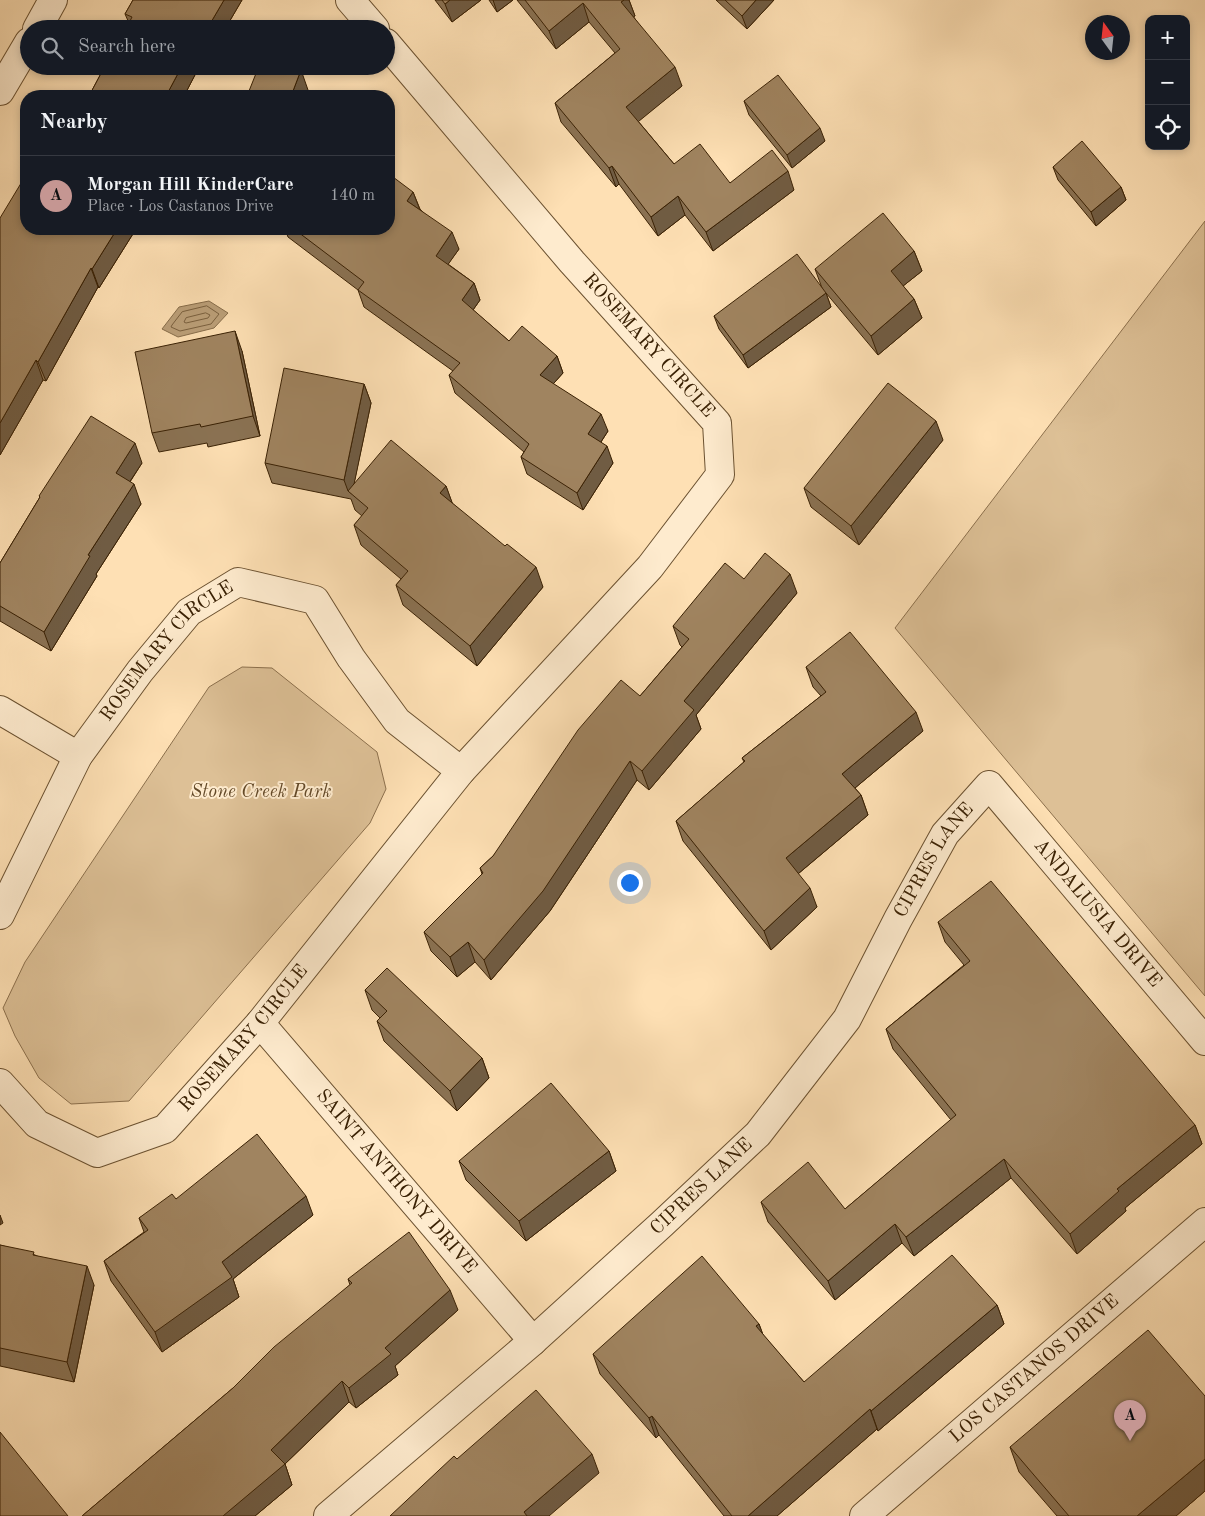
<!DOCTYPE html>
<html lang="en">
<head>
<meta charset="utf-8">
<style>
  :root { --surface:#171b24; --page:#20242c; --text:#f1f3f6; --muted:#9ea1a6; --line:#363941; --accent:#c59692 }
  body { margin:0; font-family:"Old Standard TT",serif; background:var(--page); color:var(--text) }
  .controls { position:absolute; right:15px; top:15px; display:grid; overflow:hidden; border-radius:10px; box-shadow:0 2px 8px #0003 }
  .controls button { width:45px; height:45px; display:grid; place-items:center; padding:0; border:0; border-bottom:1px solid var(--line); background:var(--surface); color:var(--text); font:25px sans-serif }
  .compass { position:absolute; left:1085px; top:15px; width:45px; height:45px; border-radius:50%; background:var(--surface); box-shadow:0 2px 8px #0003; rotate:345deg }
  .you { position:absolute; left:629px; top:882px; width:18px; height:18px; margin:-12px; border:4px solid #fff; border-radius:50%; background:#1a73e8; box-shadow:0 0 0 8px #1a73e833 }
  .badge { display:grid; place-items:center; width:32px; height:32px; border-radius:50%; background:var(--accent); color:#111; font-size:16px; font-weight:700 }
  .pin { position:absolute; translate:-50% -41px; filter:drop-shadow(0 1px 2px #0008) }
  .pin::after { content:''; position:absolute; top:26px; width:18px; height:15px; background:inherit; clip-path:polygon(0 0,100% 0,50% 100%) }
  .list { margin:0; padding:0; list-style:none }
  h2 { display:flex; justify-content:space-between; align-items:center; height:65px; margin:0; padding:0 20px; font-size:21px }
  h2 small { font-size:16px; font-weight:400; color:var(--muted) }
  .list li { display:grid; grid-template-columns:32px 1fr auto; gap:15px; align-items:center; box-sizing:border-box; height:80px; padding:0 20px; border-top:1px solid var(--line) }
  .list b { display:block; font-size:19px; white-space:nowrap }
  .list p { margin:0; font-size:16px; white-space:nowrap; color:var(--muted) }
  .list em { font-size:16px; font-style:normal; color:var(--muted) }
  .icon { flex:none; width:28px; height:28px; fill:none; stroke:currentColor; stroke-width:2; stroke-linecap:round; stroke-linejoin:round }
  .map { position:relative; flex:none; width:1205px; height:1516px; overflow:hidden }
  .search { position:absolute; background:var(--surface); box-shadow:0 2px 8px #0003; left:20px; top:20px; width:375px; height:55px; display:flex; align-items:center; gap:12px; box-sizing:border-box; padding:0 18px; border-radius:28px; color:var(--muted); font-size:19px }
  .panel { position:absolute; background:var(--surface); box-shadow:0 2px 8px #0003; left:20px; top:90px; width:375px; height:145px; border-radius:20px }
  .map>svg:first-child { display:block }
  .green { fill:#ddc096; stroke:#8c704d }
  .water { fill:#bb9f78; stroke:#876d4a }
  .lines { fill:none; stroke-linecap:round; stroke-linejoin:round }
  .shore { stroke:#7a603e; stroke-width:1 }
  .minor-casing { stroke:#6b5130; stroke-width:30 }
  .minor { stroke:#feebce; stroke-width:28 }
  .wall { fill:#8a7253; stroke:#3a2104 }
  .shaded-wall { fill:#705c43; stroke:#3a2104 }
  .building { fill:#a08460; stroke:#3a2104 }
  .labels { text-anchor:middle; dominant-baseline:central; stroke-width:4; stroke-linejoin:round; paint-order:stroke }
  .street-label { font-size:19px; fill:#3a2104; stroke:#feebce }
  .park-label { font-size:19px; font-style:italic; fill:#634928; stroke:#feebce }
</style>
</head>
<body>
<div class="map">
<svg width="1205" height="1516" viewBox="0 0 1205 1516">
  <rect width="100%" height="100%" fill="#fee0b4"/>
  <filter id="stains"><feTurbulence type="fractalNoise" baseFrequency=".004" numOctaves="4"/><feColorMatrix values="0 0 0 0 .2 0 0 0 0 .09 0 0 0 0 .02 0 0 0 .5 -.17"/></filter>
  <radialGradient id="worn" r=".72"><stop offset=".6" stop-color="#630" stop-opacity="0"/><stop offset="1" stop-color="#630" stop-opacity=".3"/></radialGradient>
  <g class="green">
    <path d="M1205 221V996L895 628Z"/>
    <path d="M242 667 272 668 377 752 386 789 370 823 129 1101 71 1104 39 1078 15 1036 3 1008 25 962 209 687Z"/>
  </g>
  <path class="water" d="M209 301 228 313 214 328 178 337 162 329 179 307Z"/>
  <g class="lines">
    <g class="shore">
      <path d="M207 306 219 314 211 324 180 331 171 327 172 325 182 312Z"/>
      <path d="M206 313 210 315 208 318 186 323 184 322 186 318Z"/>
    </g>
    <g class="minor-casing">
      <g id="minor">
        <path d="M350 0 375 29"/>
        <path d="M37 29 53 0"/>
        <path d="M0 91 29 42"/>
        <path d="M0 710 78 756"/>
        <path id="s1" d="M0 915 78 756 140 671 189 612 238 582 315 600 351 658 397 721 461 771"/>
        <path id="s2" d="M260 1023 533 1341"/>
        <path id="s3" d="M0 1083 37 1124 97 1153 165 1129 260 1023 461 771 650 567 720 475 717 423 572 262 386 43"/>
        <path id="s4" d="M328 1516 533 1341 662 1224 758 1134 847 1019 898 919 945 834 989 785 1205 1041"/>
        <path id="s5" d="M864 1516 1205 1222"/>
      </g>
    </g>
    <use href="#minor" class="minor"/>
  </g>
  <g class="wall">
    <path d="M133 0H242L225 29H126L129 23 125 14Z"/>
    <path d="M435 0H481L452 22Z"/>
    <path d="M489 0H513L497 12Z"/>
    <path d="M517 0H629L635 16H633L682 86 638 121 674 164 730 183 794 190 713 251 685 215 658 236 619 184 616 187 561 122 555 103 615 53 589 22 556 49Z"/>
    <path d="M716 0H774L747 29Z"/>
    <path d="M105 66H203L200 72 197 71 184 96H89Z"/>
    <path d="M744 101 825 141 792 168 749 115Z"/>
    <path d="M1053 167 1121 187 1126 200 1096 226 1058 180Z"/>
    <path d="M413 192 420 209 459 249 448 264 474 283 480 300 473 310 509 341 557 356 563 373 553 384 608 431 601 442 613 463 583 510 527 474 521 457 524 452 455 393 449 375 453 371 364 307 358 290 288 237 285 229H389Z"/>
    <path d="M0 218 26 229H136L99 288 98 287 46 381 43 380 0 455Z"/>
    <path d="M914 251 922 271 903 286 914 299 922 318 878 355 826 293 831 307 748 368 719 329 714 316 822 288 815 269Z"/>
    <path d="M242 351 260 436 208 447 207 443 159 452 152 433Z"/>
    <path d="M364 384 371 403 354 483 446 486 452 503 543 587 477 666 403 605 396 585 401 579 361 545 354 525 362 516 355 510 351 499 272 483 265 463Z"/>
    <path d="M943 440 859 545 811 507 804 488Z"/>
    <path d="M142 463 130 482 141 504 96 574 97 576 51 651 0 621V563L40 497 39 496Z"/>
    <path d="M744 579 797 593 696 715 701 729 649 790 637 780 550 911 491 980 475 962 457 977 431 951 424 932 482 874 480 868 493 856 640 696 682 647 680 645 673 626Z"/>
    <path d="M806 667 923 731 855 788 861 795 868 815 798 874 817 907 771 950 683 841 676 821 744 762 742 758 821 696 813 687Z"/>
    <path d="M938 922 1195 1125 1202 1144 1125 1208 1126 1211 1077 1254 1011 1178 914 1256 902 1243 835 1300 768 1222 761 1202 845 1209 951 1120 893 1049 886 1029 964 965 945 942Z"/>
    <path d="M365 990 482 1058 489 1078 457 1111 384 1041 377 1021 380 1018 372 1010Z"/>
    <path d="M609 1151 616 1171 526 1241 466 1180 459 1161Z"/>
    <path d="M176 1199 313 1215 233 1279 239 1297 162 1352 111 1281 104 1261 144 1232 139 1218Z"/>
    <path d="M0 1245 35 1255 94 1285 74 1382 0 1366Z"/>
    <path d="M348 1279 458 1310 395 1366 398 1375 356 1408 349 1402 285 1464 292 1485 255 1516H82L233 1388 350 1285Z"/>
    <path d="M997 1305 1004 1324 878 1431 877 1429 777 1516H724L659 1435 656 1438 600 1374 593 1354 759 1324 763 1335 804 1382Z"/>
    <path d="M1205 1396V1491L1176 1516H1057L1019 1472 1010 1447Z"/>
  </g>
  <g class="shaded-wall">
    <path d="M224 0H242L225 29H207Z"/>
    <path d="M450 0H481L452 22 445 4Z"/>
    <path d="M493 0H513L497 12Z"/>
    <path d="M624 0H629L635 16 628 21 621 2Z"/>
    <path d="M756 0H774L747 29 742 16Z"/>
    <path d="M583 3 589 22 556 49 549 31Z"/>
    <path d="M182 66H195L197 71 184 96H166Z"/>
    <path d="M197 66H203L200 72Z"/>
    <path d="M675 67 682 86 633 126 626 107Z"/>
    <path d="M301 70 308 90 306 96 293 91Z"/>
    <path d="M820 128 825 141 792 168 787 155Z"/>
    <path d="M612 166 619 184 616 187 609 168Z"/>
    <path d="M788 171 794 190 713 251 706 232Z"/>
    <path d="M1121 187 1126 200 1096 226 1091 212Z"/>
    <path d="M413 192 420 210 407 201Z"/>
    <path d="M678 196 685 215 658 236 651 217Z"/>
    <path d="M117 229H136L99 288 92 269Z"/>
    <path d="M452 232 459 249 442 273 436 256Z"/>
    <path d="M914 251 922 271 898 290 891 271Z"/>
    <path d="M91 268 98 287 46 381 38 362Z"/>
    <path d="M474 283 480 300 468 317 462 300Z"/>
    <path d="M826 293 831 307 748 368 743 355Z"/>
    <path d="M914 299 922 318 878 355 871 336Z"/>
    <path d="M235 331 242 351 260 436 253 416Z"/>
    <path d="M557 356 563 373 546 392 540 375Z"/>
    <path d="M36 360 43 380 0 455V423Z"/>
    <path d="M364 384 371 403 352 494 348 491 344 480Z"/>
    <path d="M601 414 608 431 595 451 588 434Z"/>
    <path d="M936 421 943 440 859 545 851 526Z"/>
    <path d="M135 443 142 463 123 492 116 473Z"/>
    <path d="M607 446 613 463 583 510 577 493Z"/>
    <path d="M134 484 141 504 96 574 97 576 51 651 44 632 88 555Z"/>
    <path d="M446 486 453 505 440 493Z"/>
    <path d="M536 567 543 587 477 666 470 646Z"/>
    <path d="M790 574 797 593 696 715 701 729 649 790 642 771 684 701Z"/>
    <path d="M916 712 923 731 849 793 842 774Z"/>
    <path d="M630 761 637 780 550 911 491 980 484 960Z"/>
    <path d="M861 795 868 815 793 878 786 858Z"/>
    <path d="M810 888 817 907 771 950 764 931Z"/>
    <path d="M468 942 475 962 457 977 450 957Z"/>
    <path d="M482 1058 489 1078 457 1111 450 1091Z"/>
    <path d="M1195 1125 1202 1144 1125 1208 1126 1211 1077 1254 1070 1234 1117 1189Z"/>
    <path d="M609 1151 616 1171 526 1241 519 1221Z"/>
    <path d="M1004 1159 1011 1178 914 1256 906 1237Z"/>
    <path d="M306 1196 313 1215 233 1279 239 1297 162 1352 155 1332 222 1262Z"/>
    <path d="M0 1215 3 1223 0 1225Z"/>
    <path d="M895 1224 902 1243 835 1300 828 1281Z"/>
    <path d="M87 1266 94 1285 74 1382 67 1362Z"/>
    <path d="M450 1290 458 1310 395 1366 398 1375 356 1408 349 1388 385 1348Z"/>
    <path d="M997 1305 1004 1324 878 1431 871 1411Z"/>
    <path d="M759 1324 766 1343 756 1326Z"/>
    <path d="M342 1381 349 1402 285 1464 292 1485 255 1516H223L271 1450Z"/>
    <path d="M870 1409 877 1429 777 1516H748Z"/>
    <path d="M652 1416 659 1435 656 1438 649 1418Z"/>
    <path d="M592 1454 599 1473 549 1516H525L524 1512Z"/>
    <path d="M1205 1459V1491L1176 1516H1137Z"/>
  </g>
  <g class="building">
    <path d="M133 0H224L207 29H126L132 17 125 14Z"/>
    <path d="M442 0H450L445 4Z"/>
    <path d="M525 0H624L621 2 675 67 626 107 674 164 700 144 730 183 772 150 788 171 706 232 678 196 651 217 612 166 609 168 555 103 620 49 583 3 549 31Z"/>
    <path d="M725 0H756L742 16Z"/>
    <path d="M105 66H182L166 96H89Z"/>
    <path d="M259 66H290L301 70 293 91 308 96H247Z"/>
    <path d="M778 75 820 128 787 155 744 101Z"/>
    <path d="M1082 141 1121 187 1091 212 1053 167Z"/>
    <path d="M389 174 413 192 407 201 452 232 436 256 474 283 462 300 509 341 522 326 557 356 540 375 601 414 588 434 607 446 577 493 521 457 529 444 449 375 460 363 358 290 364 282 294 229H389Z"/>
    <path d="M26 175V229H117L92 269 91 268 38 362 36 360 0 423V218Z"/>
    <path d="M883 213 914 251 891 271 914 299 871 336 815 269Z"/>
    <path d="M797 254 826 293 743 355 714 316Z"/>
    <path d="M235 331 253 416 201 427 200 424 152 433 135 352Z"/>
    <path d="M284 368 364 384 344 480 265 463Z"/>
    <path d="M888 383 936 421 851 526 804 488Z"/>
    <path d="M91 416 135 443 116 473 134 484 88 555 90 556 44 632 0 606V563L40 497 39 496Z"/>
    <path d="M391 440 446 486 440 493 505 546 507 544 536 567 470 646 396 585 408 571 354 525 368 508 348 491Z"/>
    <path d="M765 553 790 574 684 701 694 710 642 771 630 761 543 891 484 960 468 942 450 957 424 932 483 873 480 868 493 856 578 730 621 680 640 696 689 639 673 626 725 563 744 579Z"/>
    <path d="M850 632 916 712 842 774 861 795 786 858 810 888 764 931 676 821 745 761 742 758 826 692 806 667Z"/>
    <path d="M991 881 1195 1125 1117 1189 1119 1191 1070 1234 1004 1159 906 1237 895 1224 828 1281 761 1202 808 1162 845 1209 956 1115 886 1029 970 961 938 922Z"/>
    <path d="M387 968 482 1058 450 1091 377 1021 387 1011 365 990Z"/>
    <path d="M551 1083 609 1151 519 1221 459 1161Z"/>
    <path d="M257 1134 306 1196 222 1262 232 1277 155 1332 104 1261 148 1230 139 1218 172 1194 176 1199Z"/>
    <path d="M409 1232 450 1290 385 1348 391 1354 349 1388 342 1381 271 1450 285 1464 223 1516H82L233 1388 274 1347 352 1283 348 1279Z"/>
    <path d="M0 1245 34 1252 33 1255 87 1266 67 1362 0 1348Z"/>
    <path d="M952 1255 997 1305 871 1411 870 1409 748 1516H732L652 1416 649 1418 593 1354 702 1256 759 1324 756 1326 804 1382Z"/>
    <path d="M1148 1330 1205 1396V1459L1137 1516H1069L1010 1447Z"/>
    <path d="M536 1390 592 1454 524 1512 527 1516H390L454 1456 457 1459Z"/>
    <path d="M0 1432 68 1516H0Z"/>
  </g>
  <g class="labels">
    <g class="street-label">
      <text transform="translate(648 346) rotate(48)">ROSEMARY CIRCLE</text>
      <text stroke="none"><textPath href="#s1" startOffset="316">ROSEMARY CIRCLE</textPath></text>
      <text stroke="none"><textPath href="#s4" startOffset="902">CIPRES LANE</textPath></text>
      <text stroke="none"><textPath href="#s4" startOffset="1164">ANDALUSIA DRIVE</textPath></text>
      <text stroke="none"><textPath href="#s3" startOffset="314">ROSEMARY CIRCLE</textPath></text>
      <text stroke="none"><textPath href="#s2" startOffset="209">SAINT ANTHONY DRIVE</textPath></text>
      <text stroke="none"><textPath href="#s4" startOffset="498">CIPRES LANE</textPath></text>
      <text stroke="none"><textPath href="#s5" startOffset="225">LOS CASTANOS DRIVE</textPath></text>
    </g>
    <g class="park-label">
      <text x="261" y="792">Stone Creek Park</text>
    </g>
  </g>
  <rect width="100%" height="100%" filter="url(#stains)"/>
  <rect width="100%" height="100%" fill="url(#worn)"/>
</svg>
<div class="controls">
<button>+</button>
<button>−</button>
<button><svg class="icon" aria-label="locate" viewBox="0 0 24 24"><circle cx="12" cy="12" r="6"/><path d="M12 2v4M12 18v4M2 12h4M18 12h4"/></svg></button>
</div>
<svg class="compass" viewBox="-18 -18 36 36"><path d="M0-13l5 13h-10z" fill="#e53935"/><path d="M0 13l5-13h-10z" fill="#9ea1a6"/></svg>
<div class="you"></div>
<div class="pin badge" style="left:1130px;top:1441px">A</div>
<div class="search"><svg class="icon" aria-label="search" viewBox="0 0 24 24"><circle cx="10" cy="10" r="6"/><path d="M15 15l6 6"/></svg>Search here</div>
<section class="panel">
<h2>Nearby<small></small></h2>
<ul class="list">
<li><span class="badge">A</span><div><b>Morgan Hill KinderCare</b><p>Place · Los Castanos Drive</p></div><em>140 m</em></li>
</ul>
</section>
</div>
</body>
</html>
